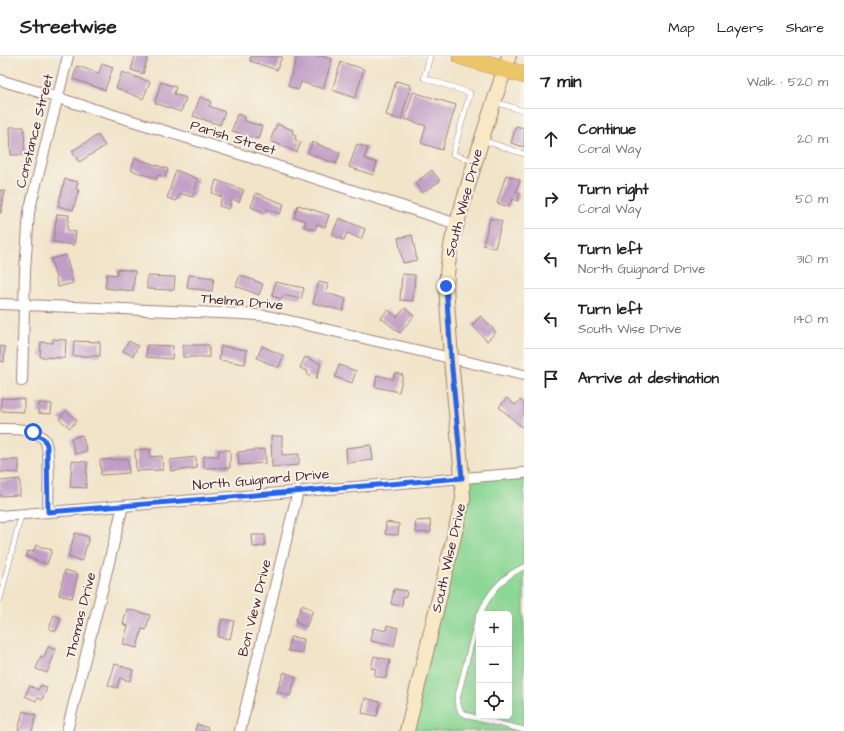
<!DOCTYPE html>
<html lang="en">
<head>
<meta charset="utf-8">
<style>
  :root { --surface:#fff; --page:#f6f6f6; --text:#222; --muted:#767676; --line:#e0e0e0 }
  body { margin:0; font-family:"Architects Daughter",sans-serif; background:var(--page); color:var(--text) }
  .controls { position:absolute; right:12px; bottom:12px; display:grid; overflow:hidden; border-radius:6px; box-shadow:0 4px 16px #0002 }
  .controls button { width:36px; height:36px; display:grid; place-items:center; padding:0; border:0; border-bottom:1px solid var(--line); background:var(--surface); color:var(--text); font:20px sans-serif }
  .stop { position:absolute; width:12px; height:12px; margin:-9px; border:3px solid #2563eb; border-radius:50%; background:#fff }
  .stop.end { background:#2563eb; border-color:#fff; box-shadow:0 1px 4px #0008 }
  .list { margin:0; padding:0; list-style:none }
  h2 { display:flex; justify-content:space-between; align-items:center; height:52px; margin:0; padding:0 16px; font-size:17px }
  h2 small { font-size:13px; font-weight:400; color:var(--muted) }
  .list li { display:grid; grid-template-columns:26px 1fr auto; gap:12px; align-items:center; box-sizing:border-box; height:60px; padding:0 16px; border-top:1px solid var(--line) }
  .list b { display:block; font-size:15px; white-space:nowrap }
  .list p { margin:0; font-size:13px; white-space:nowrap; color:var(--muted) }
  .list em { font-size:13px; font-style:normal; color:var(--muted) }
  .icon { flex:none; width:22px; height:22px; fill:none; stroke:currentColor; stroke-width:2; stroke-linecap:round; stroke-linejoin:round }
  .map { position:relative; flex:none; width:524px; height:675px; overflow:hidden }
  header { display:flex; align-items:center; gap:24px; box-sizing:border-box; height:56px; padding:0 20px; background:var(--surface); border-bottom:1px solid var(--line) }
  header strong { font-size:19px }
  nav { display:flex; gap:22px; margin-inline-start:auto; font-size:14px }
  main { display:flex }
  aside { flex:1; background:var(--surface) }
  .map>svg:first-child { display:block }
  .green { fill:#8bd794; stroke:#6a7b60; fill-rule:evenodd }
  .building { fill:#c19ec6 }
  .lines { fill:none; stroke-linecap:round; stroke-linejoin:round }
  .service-casing { stroke:#9e827a; stroke-width:6 }
  .minor-casing { stroke:#9e827a; stroke-width:12 }
  .secondary-casing { stroke:#9e827a; stroke-width:16 }
  .trunk-casing { stroke:#9e827a; stroke-width:18 }
  .service { stroke:#fff; stroke-width:5 }
  .minor { stroke:#fff; stroke-width:10 }
  .secondary { stroke:#f8e8c3; stroke-width:14 }
  .trunk { stroke:#edc569; stroke-width:17 }
  .route { stroke:#2563eb; stroke-width:5 }
  .labels { text-anchor:middle; dominant-baseline:central; stroke-width:4; stroke-linejoin:round; paint-order:stroke }
  .street-label { font-size:14px; fill:#4a1f2b; stroke:#f7f3e8 }
</style>
</head>
<body>
<header>
<strong>Streetwise</strong>
<nav><a>Map</a><a>Layers</a><a>Share</a></nav>
</header>
<main>
<div class="map">
<svg width="524" height="675" viewBox="0 0 524 675">
  <rect width="100%" height="100%" fill="#f7f3e8"/>
  <filter id="ink" filterUnits="userSpaceOnUse"><feTurbulence type="fractalNoise" baseFrequency=".025" numOctaves="2"/><feDisplacementMap in="SourceGraphic" scale="8" xChannelSelector="R" yChannelSelector="G"/><feConvolveMatrix kernelMatrix="1 2 1 2 8 2 1 2 1" color-interpolation-filters="sRGB"/></filter>
  <filter id="wash" filterUnits="userSpaceOnUse"><feTurbulence type="fractalNoise" baseFrequency=".012" numOctaves="4" result="noise"/><feDisplacementMap in="SourceGraphic" scale="16" xChannelSelector="R" yChannelSelector="G"/><feGaussianBlur stdDeviation="0.9" result="paint"/><feColorMatrix in="noise" values="0 0 0 0 0 0 0 0 0 0 0 0 0 0 0 0 0 1.4 0 .05"/><feComposite in="paint" operator="in"/></filter>
  <g filter="url(#wash)">
    <rect width="100%" height="100%" fill="#f1e4c9"/>
    <path class="green" d="M524 416V675H407L462 421ZM479 558H509V660H479Z"/>
    <g id="blocks">
      <g class="building">
        <path d="M135 0H148L143 18 131 14Z"/>
        <path d="M251 0H282L277 14 250 5Z"/>
        <path d="M297 0H321L332 3 323 33 301 26 298 34 288 30Z"/>
        <path d="M341 6 364 13 355 42 332 34Z"/>
        <path d="M102 7 113 11 105 34 73 23 77 10 99 17Z"/>
        <path d="M122 16 150 26 143 43 116 32Z"/>
        <path d="M396 25 411 29 401 64 386 59Z"/>
        <path d="M161 26 176 31 174 38 186 42 181 56 155 47Z"/>
        <path d="M413 36 456 49 442 94 421 87 426 70 405 63Z"/>
        <path d="M200 41 211 45 209 50 225 56 220 69 193 60Z"/>
        <path d="M237 58 245 61 244 65 262 70 258 83 232 75Z"/>
        <path d="M277 68 293 74 292 77 296 79 295 84 301 86 297 96 270 85Z"/>
        <path d="M516 70 524 72V91L511 87Z"/>
        <path d="M10 71H24L25 99H11Z"/>
        <path d="M98 79 105 90 79 106 72 95Z"/>
        <path d="M312 86 340 97 336 108 308 97Z"/>
        <path d="M357 88 368 92 364 102 377 107 373 119 349 111Z"/>
        <path d="M135 102 168 113 165 121 158 119 157 123 131 114Z"/>
        <path d="M176 114 198 123 193 141 179 137 177 145 167 142Z"/>
        <path d="M432 114 440 125 422 137 415 127Z"/>
        <path d="M506 119 520 124 516 136 520 137 518 145 512 143 509 151 497 147Z"/>
        <path d="M65 123 78 126 76 133 79 134 73 154 58 150Z"/>
        <path d="M216 124 244 134 239 146 232 143 229 153 219 150 222 141 212 137Z"/>
        <path d="M0 134 5 135 1 157H0Z"/>
        <path d="M256 137 284 148 280 158 267 153 266 157 251 151Z"/>
        <path d="M298 149 329 159 325 171 317 168 315 174 304 171 306 165 294 161Z"/>
        <path d="M57 158 69 159 67 174 76 176 74 189 53 186Z"/>
        <path d="M339 162 365 173 361 183 347 177 344 184 332 179Z"/>
        <path d="M490 162 502 165 495 192 483 189Z"/>
        <path d="M412 179 417 204 403 207 398 182Z"/>
        <path d="M66 199 73 227 58 231 51 203Z"/>
        <path d="M117 213 135 215 133 235 105 232 107 218 117 219Z"/>
        <path d="M402 218 415 219 413 245 400 244Z"/>
        <path d="M189 219 214 222 212 235 187 232Z"/>
        <path d="M240 219 263 228 259 239 236 230Z"/>
        <path d="M147 220 175 221 174 234 147 233Z"/>
        <path d="M275 226 304 232 301 243 283 239 282 243 272 240Z"/>
        <path d="M319 226 328 228 326 237 346 243 343 255 313 247Z"/>
        <path d="M405 252 414 260 400 277 381 262 388 254 397 261Z"/>
        <path d="M481 260 496 276 487 285 472 269Z"/>
        <path d="M53 283 66 284 65 302 40 301 41 286 53 287Z"/>
        <path d="M74 285 100 286V300H73Z"/>
        <path d="M129 285 138 290 133 300 123 295Z"/>
        <path d="M147 289 173 290 172 303 146 301Z"/>
        <rect x="183" y="289" width="26" height="12"/>
        <path d="M0 290 5 291 4 306 0 305Z"/>
        <path d="M221 290 247 294 245 308 219 304Z"/>
        <path d="M262 290 284 300 278 312 257 302Z"/>
        <path d="M305 301 321 308 316 323 307 319 308 315 300 312Z"/>
        <path d="M339 309 356 315 352 327 335 321Z"/>
        <path d="M395 317 403 319 399 336 375 331 377 319 393 323Z"/>
        <path d="M1 342 24 343V356L1 355Z"/>
        <path d="M507 342 515 349 520 344 524 347V369L522 371 499 351Z"/>
        <path d="M39 347 52 348 51 358 38 357Z"/>
        <path d="M66 355 77 364 70 372 59 363Z"/>
        <path d="M82 379 87 395 75 398 71 382Z"/>
        <path d="M271 380H282V399L299 398V409L272 411Z"/>
        <path d="M371 389 373 404 347 407 346 392Z"/>
        <path d="M150 393V401L162 400 163 414 136 415 135 394Z"/>
        <path d="M265 393 266 407 239 409 238 396Z"/>
        <path d="M219 394H230V412H204V400H219Z"/>
        <path d="M196 401 197 412 171 415 170 404Z"/>
        <path d="M128 403 129 417 101 419 100 404Z"/>
        <path d="M0 404H19V417L0 416Z"/>
        <path d="M72 405 87 406 86 432 70 431Z"/>
        <path d="M20 423V439L0 440V425Z"/>
        <path d="M430 464 431 476 416 477 415 465Z"/>
        <path d="M386 466 399 468 398 479 385 478Z"/>
        <path d="M75 477 89 481 82 505 68 501Z"/>
        <path d="M252 479H265V490L253 491Z"/>
        <path d="M36 489 52 494 47 508 26 501 28 495 33 496Z"/>
        <path d="M65 514 78 518 72 542 59 539Z"/>
        <path d="M394 533 407 535 406 541H403L402 550 391 548Z"/>
        <path d="M302 549 313 554 306 571 295 566Z"/>
        <path d="M127 553 150 559 146 574 142 573 137 592 123 588 128 570 123 568Z"/>
        <path d="M54 559 61 562 56 575 49 573Z"/>
        <path d="M222 563 234 565 230 583 218 581Z"/>
        <path d="M387 569 398 572 394 590 371 585 373 572 386 575Z"/>
        <path d="M290 581 304 583 302 597 288 595Z"/>
        <path d="M48 591 56 594 47 617 36 613 41 600 44 601Z"/>
        <path d="M374 600 390 604 386 622 374 620 376 613 371 612Z"/>
        <path d="M115 608 133 614 130 625 120 622 117 632 108 629Z"/>
        <path d="M284 616 296 621 290 640 277 636Z"/>
        <path d="M41 629 47 632 42 644 38 642 36 645 25 640 30 630 38 634Z"/>
        <path d="M365 642 380 646 377 660 362 657Z"/>
        <path d="M23 655 36 659 32 675H18Z"/>
        <path d="M197 668 208 672 207 675H195Z"/>
      </g>
    </g>
  </g>
  <g filter="url(#ink)">
    <use href="#blocks" fill-opacity="0" stroke="#9e827a" stroke-width="1"/>
    <g class="lines">
      <g class="service-casing">
        <g id="service">
          <path d="M430 0 424 22 470 37 453 98 473 105"/>
          <path d="M495 46 524 55"/>
          <path d="M482 84 524 98"/>
          <path d="M0 543 21 459"/>
          <path d="M480 558C489 537 503 520 524 511"/>
          <path d="M479 561 476 569 458 639 457 646 461 656 469 660 524 674"/>
        </g>
      </g>
      <g class="minor-casing">
        <g id="minor">
          <path d="M0 24 249 101 457 168"/>
          <path d="M0 248 244 258 268 260 524 319"/>
          <path d="M22 325 25 215 29 156 68 0"/>
          <path d="M0 373C14 373 34 372 44 383 51 391 48 443 48 456"/>
          <path d="M0 460 524 417"/>
          <path d="M67 675 123 450"/>
          <path d="M240 675 298 435"/>
        </g>
      </g>
      <g class="secondary-casing">
        <path id="secondary" d="M407 675 463 443 462 421 451 303 446 230 448 209 452 184 483 79 509 0"/>
      </g>
      <g class="trunk-casing">
        <path id="trunk" d="M461 0 524 19"/>
      </g>
      <use href="#service" class="service"/>
      <use href="#minor" class="minor"/>
      <use href="#secondary" class="secondary"/>
      <use href="#trunk" class="trunk"/>
    </g>
  </g>
  <g class="lines" filter="url(#ink)">
    <path class="route" d="M33 376 44 383 47 389 48 456 462 422 451 302 446 230"/>
  </g>
  <g class="labels">
    <g class="street-label">
      <text transform="translate(35 75) rotate(-76)">Constance Street</text>
      <text transform="translate(233 82) rotate(17)">Parish Street</text>
      <text transform="translate(464 147) rotate(-75)">South Wise Drive</text>
      <text transform="translate(242 246) rotate(5)">Thelma Drive</text>
      <text transform="translate(261 424) rotate(-5)">North Guignard Drive</text>
      <text transform="translate(449 502) rotate(-77)">South Wise Drive</text>
      <text transform="translate(255 552) rotate(-76)">Bon View Drive</text>
      <text transform="translate(81 559) rotate(-76)">Thomas Drive</text>
    </g>
  </g>
</svg>
<div class="controls">
<button>+</button>
<button>−</button>
<button><svg class="icon" aria-label="locate" viewBox="0 0 24 24"><circle cx="12" cy="12" r="6"/><path d="M12 2v4M12 18v4M2 12h4M18 12h4"/></svg></button>
</div>
<div class="stop" style="left:33px;top:376px"></div>
<div class="stop end" style="left:446px;top:230px"></div>
</div>
<aside>
<h2>7 min<small>Walk · 520 m</small></h2>
<ul class="list">
<li><svg class="icon" aria-label="ahead" viewBox="0 0 24 24"><path d="M12 20V5M6 11l6-6 6 6"/></svg><div><b>Continue</b><p>Coral Way</p></div><em>20 m</em></li>
<li><svg class="icon" aria-label="right" viewBox="0 0 24 24"><path d="M7 20v-9h11M14 6l5 5-5 5"/></svg><div><b>Turn right</b><p>Coral Way</p></div><em>50 m</em></li>
<li><svg class="icon" aria-label="left" viewBox="0 0 24 24"><path d="M17 20v-9H6M10 6l-5 5 5 5"/></svg><div><b>Turn left</b><p>North Guignard Drive</p></div><em>310 m</em></li>
<li><svg class="icon" aria-label="left" viewBox="0 0 24 24"><path d="M17 20v-9H6M10 6l-5 5 5 5"/></svg><div><b>Turn left</b><p>South Wise Drive</p></div><em>140 m</em></li>
<li><svg class="icon" aria-label="arrive" viewBox="0 0 24 24"><path d="M6 21V4h12l-3 4 3 4H6"/></svg><div><b>Arrive at destination</b></div></li>
</ul>
</aside>
</main>
</body>
</html>
